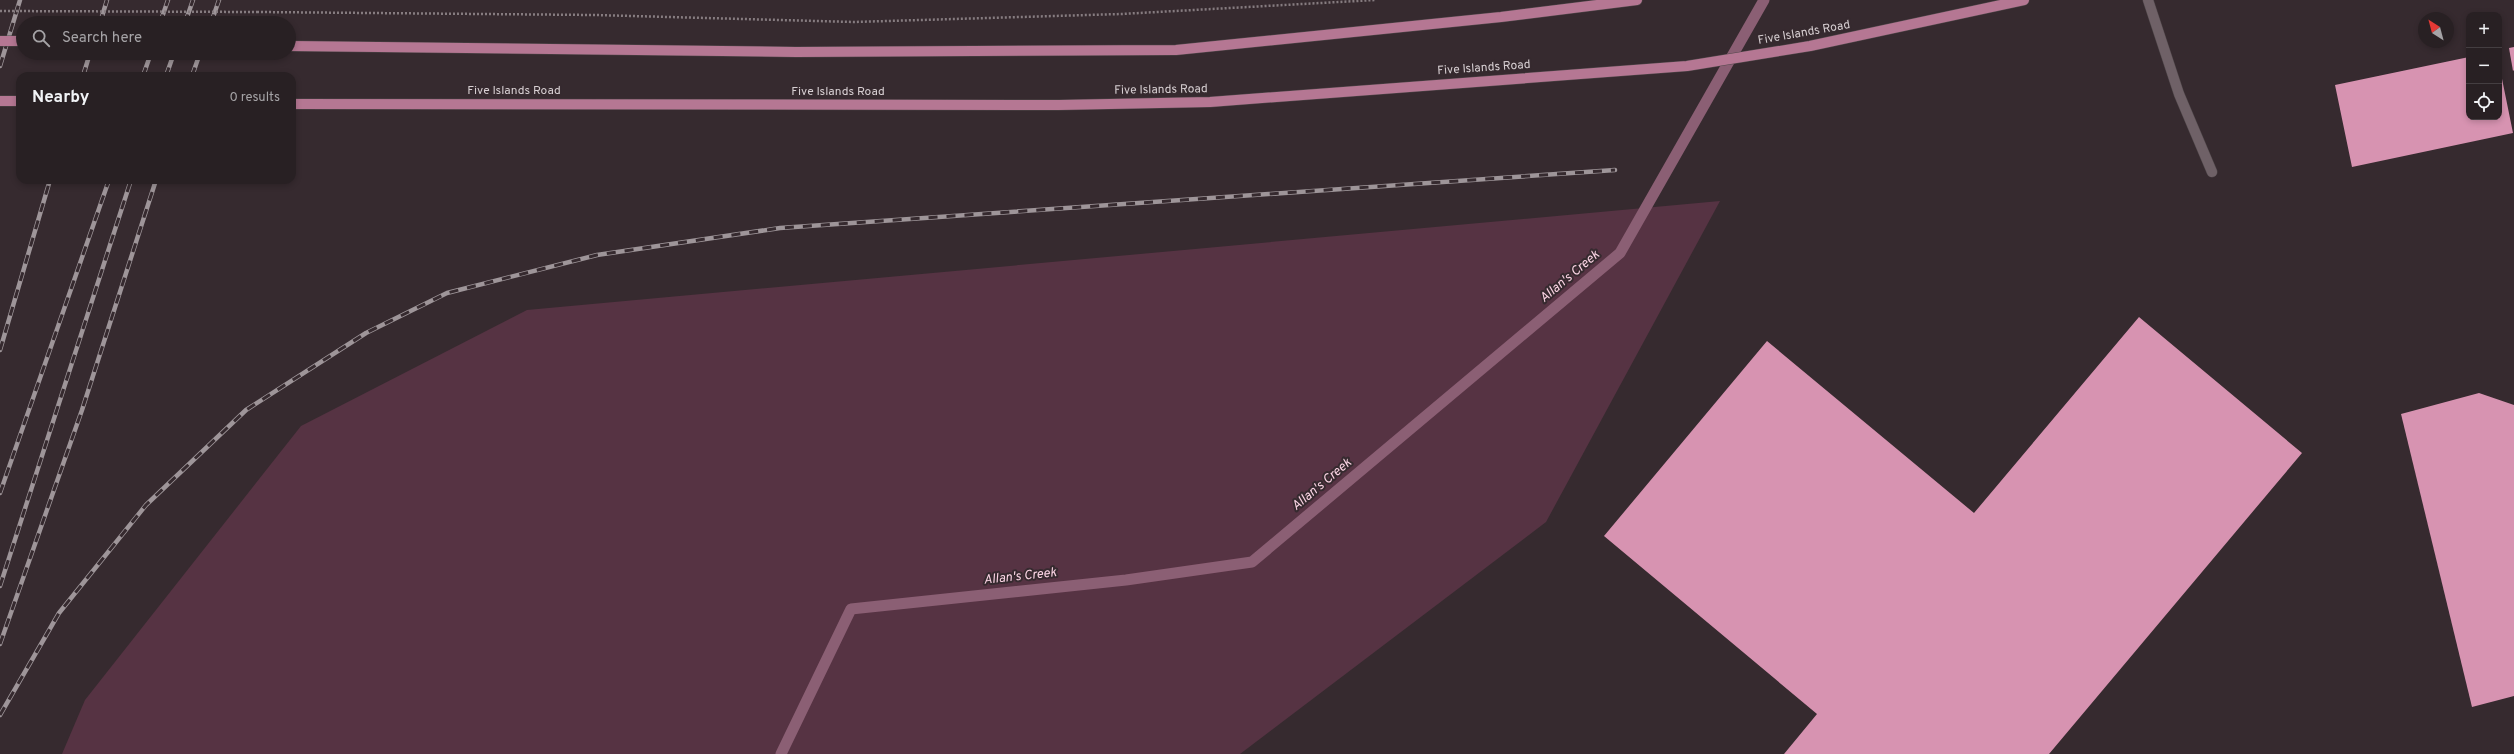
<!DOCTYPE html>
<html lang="en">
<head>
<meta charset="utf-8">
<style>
  :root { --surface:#282023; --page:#30282b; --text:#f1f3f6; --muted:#a5a3a6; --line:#443e41 }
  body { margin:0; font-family:Overpass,sans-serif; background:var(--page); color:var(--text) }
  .controls { position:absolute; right:12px; top:12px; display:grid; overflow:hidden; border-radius:8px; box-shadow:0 2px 6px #0003 }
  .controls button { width:36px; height:36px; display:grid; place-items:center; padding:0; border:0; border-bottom:1px solid var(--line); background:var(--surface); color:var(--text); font:20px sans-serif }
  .compass { position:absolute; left:2418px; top:12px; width:36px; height:36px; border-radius:50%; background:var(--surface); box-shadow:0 2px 6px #0003; rotate:324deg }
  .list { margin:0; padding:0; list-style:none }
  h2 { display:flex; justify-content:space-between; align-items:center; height:52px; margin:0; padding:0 16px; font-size:17px }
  h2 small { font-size:13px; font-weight:400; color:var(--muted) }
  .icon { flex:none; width:22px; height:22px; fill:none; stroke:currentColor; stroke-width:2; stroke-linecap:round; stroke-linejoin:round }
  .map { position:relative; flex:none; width:2514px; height:754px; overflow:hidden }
  .search { position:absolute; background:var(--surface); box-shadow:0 2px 6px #0003; left:16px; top:16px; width:280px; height:44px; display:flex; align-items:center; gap:10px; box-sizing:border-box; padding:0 14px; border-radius:22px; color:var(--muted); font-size:15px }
  .panel { position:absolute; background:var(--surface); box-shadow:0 2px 6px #0003; left:16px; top:72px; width:280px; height:112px; border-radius:12px }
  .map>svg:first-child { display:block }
  .green { fill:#563343 }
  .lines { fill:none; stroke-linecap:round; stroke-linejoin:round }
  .stream { stroke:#8b5f74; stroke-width:11 }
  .building { fill:#d793b1 }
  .lane-casing { stroke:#51484b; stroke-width:11 }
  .primary-casing { stroke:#51484b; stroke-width:11 }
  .path { stroke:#867c80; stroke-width:2.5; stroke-dasharray:2 2; stroke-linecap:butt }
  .lane { stroke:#6f6167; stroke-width:10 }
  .primary { stroke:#b57793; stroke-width:10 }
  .rail-casing { stroke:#9e9599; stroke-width:4.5 }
  .rail { stroke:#362a2f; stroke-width:3; stroke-dasharray:9; stroke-linecap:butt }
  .primary-bridge-casing { stroke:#51484b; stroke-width:11; stroke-linecap:butt }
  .path-bridge { stroke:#867c80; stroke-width:2.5; stroke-dasharray:2 2; stroke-linecap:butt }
  .primary-bridge { stroke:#b57793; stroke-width:10 }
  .labels { text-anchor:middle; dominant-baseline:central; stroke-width:4; stroke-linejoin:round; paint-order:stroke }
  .street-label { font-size:12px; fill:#d7cfd2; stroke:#362a2f }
  .water-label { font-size:13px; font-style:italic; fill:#fcd5e5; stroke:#362a2f }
</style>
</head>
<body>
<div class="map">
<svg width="2514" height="754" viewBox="0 0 2514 754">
  <rect width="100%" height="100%" fill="#362a2f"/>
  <path class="green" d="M1720 201 1546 522 1240 754H62L85 700 301 426 527 310Z"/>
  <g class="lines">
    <path class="stream" d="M781 754 851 609 1126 580 1252 562 1620 253 1764 0"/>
  </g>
  <g class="building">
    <path d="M2514 47V70L2513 71 2509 48Z"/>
    <path d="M2469 57V117H2499L2500 69 2513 133 2352 167 2335 85Z"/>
    <path d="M2139 317 2302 453 2049 754H1784L1817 714 1604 536 1767 341 1974 513Z"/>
    <path d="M2479 393 2514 405V696L2472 707 2401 414Z"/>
  </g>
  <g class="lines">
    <g class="lane-casing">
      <path id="lane" d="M2148 0 2179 94 2212 172"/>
    </g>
    <g class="primary-casing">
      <g id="primary">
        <path d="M289 46 796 52 1176 50 1501 17 1637 0"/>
        <path d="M0 101H20"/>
        <path d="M292 104 1059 105 1210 102 1687 66 1810 46 2024 0"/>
      </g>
    </g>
    <path class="path" d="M257 12 595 15 854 22 1121 14 1375 0"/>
    <use href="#lane" class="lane"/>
    <use href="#primary" class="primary"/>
    <g class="rail-casing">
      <g id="rail">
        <path d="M100 23 107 0"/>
        <path d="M160 23 168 0"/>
        <path d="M185 23 193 0"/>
        <path d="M211 23 219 0"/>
        <path d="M0 66 20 0"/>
        <path d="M83 76 90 53"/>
        <path d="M143 76 151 53"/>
        <path d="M166 76 174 53"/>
        <path d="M192 76 200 53"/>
        <path d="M0 350 50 180"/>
        <path d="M0 493 109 180"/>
        <path d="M0 586 131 180"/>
        <path d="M0 644 82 410 156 180"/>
        <path d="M0 715 59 613 146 505 246 410 366 333 447 293 597 255 780 228 1615 170"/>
      </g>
    </g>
    <use href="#rail" class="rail"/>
    <g class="primary-bridge-casing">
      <path id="primary-bridge" d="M0 41H23"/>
    </g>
    <path class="path-bridge" d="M0 11 257 12"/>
    <use href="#primary-bridge" class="primary-bridge"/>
  </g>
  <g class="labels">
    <g class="street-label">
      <text transform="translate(1804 33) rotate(-10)">Five Islands Road</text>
      <text transform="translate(1484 68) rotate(-4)">Five Islands Road</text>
      <text transform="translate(1161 90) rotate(-1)">Five Islands Road</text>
      <text x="514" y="91">Five Islands Road</text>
      <text x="838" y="92">Five Islands Road</text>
    </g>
    <g class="water-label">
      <text transform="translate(1570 277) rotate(-40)">Allan's Creek</text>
      <text transform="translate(1322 485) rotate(-40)">Allan's Creek</text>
      <text transform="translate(1020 577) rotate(-6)">Allan's Creek</text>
    </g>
  </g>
</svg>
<div class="controls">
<button>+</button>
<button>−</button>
<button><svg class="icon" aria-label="locate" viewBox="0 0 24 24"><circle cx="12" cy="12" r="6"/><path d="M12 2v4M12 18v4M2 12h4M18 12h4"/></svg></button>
</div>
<svg class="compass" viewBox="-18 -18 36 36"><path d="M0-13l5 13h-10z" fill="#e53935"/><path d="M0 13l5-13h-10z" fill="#a5a3a6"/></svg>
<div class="search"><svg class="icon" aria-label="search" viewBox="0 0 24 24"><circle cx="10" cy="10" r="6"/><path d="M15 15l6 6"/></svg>Search here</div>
<section class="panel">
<h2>Nearby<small>0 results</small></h2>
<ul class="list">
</ul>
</section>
</div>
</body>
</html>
